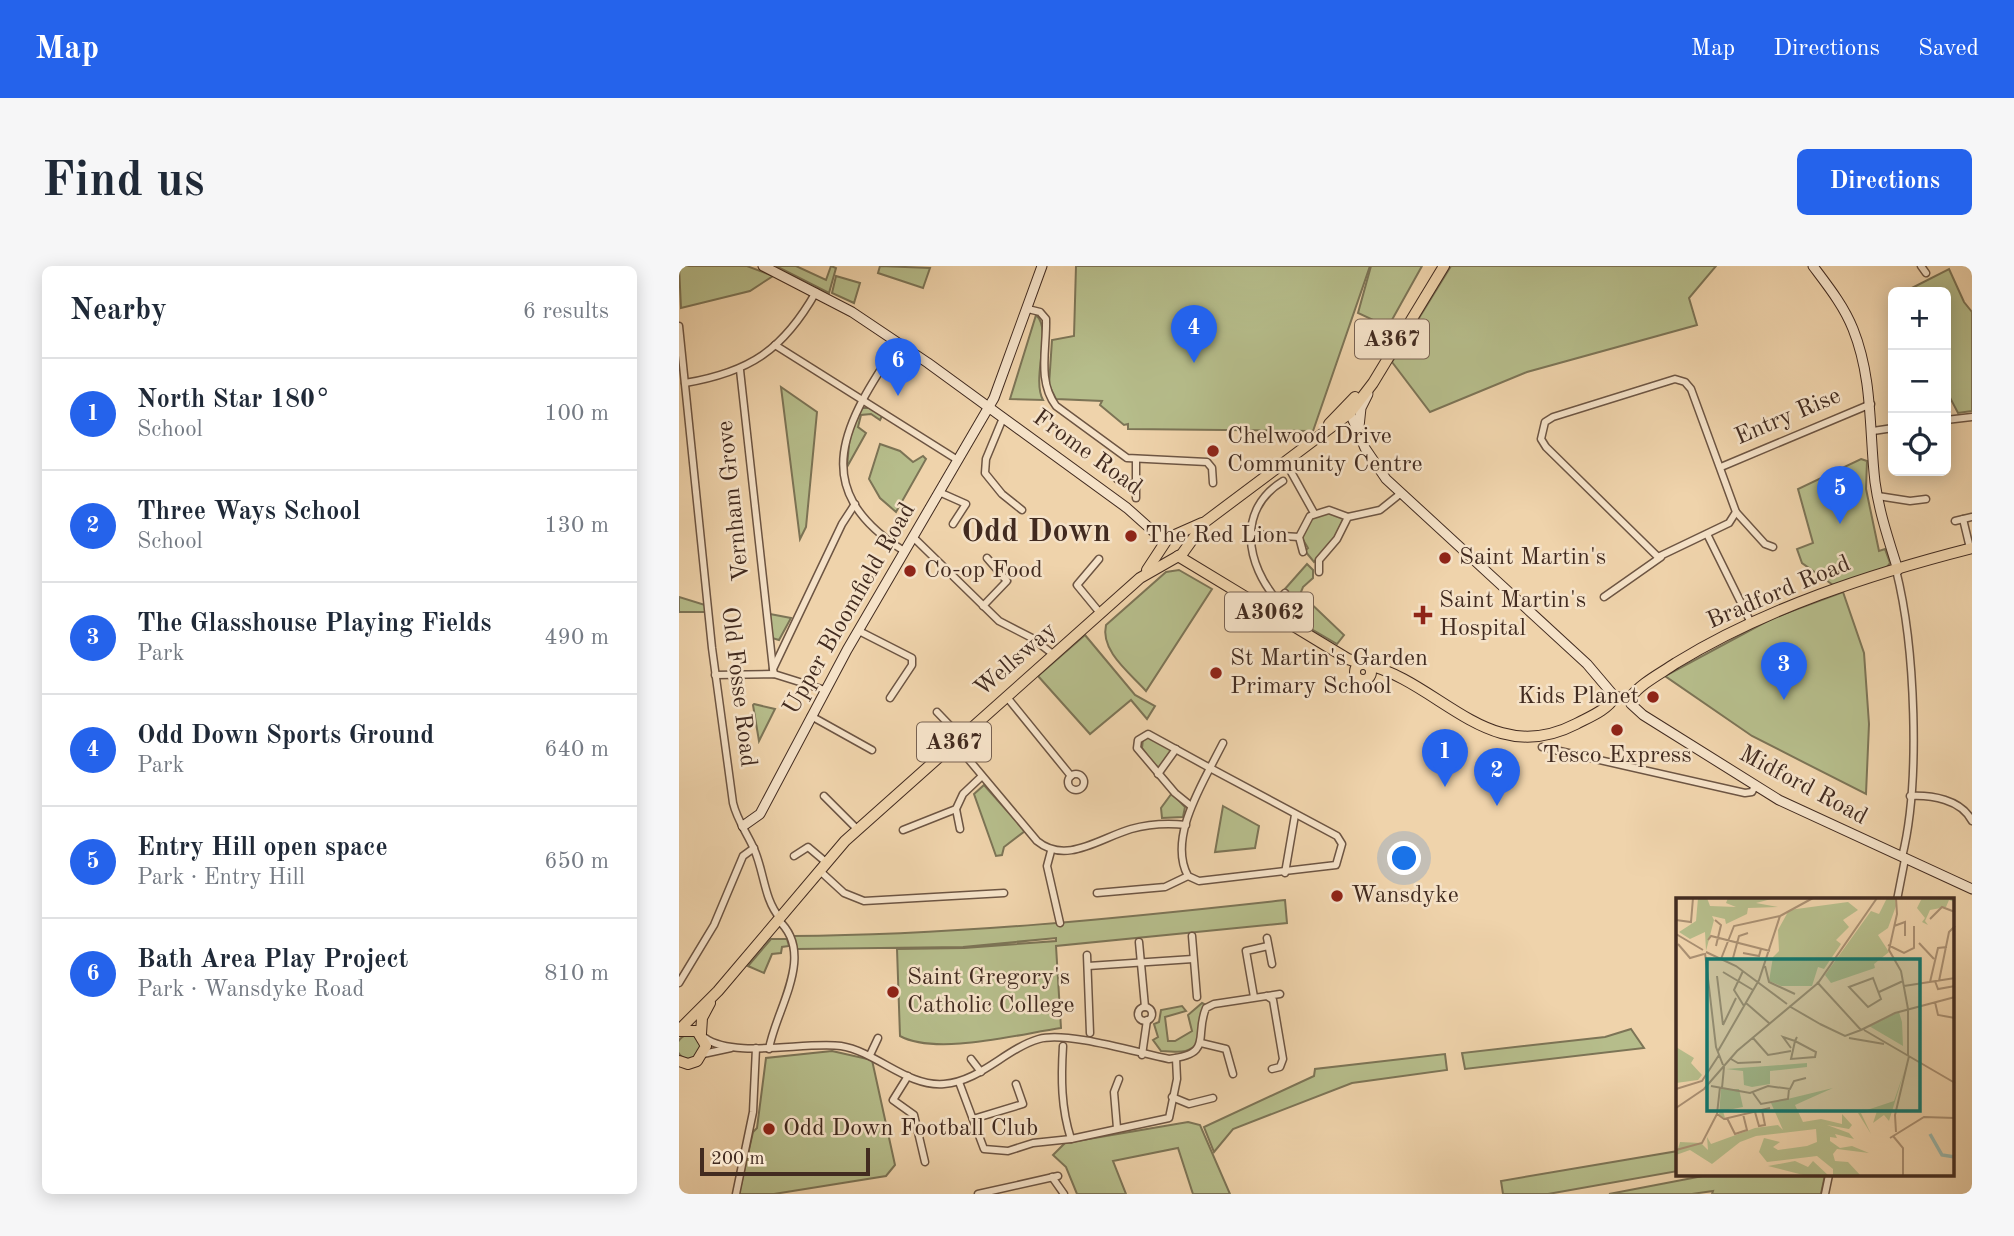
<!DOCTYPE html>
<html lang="en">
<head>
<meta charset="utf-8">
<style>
  :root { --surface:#fff; --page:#f6f6f7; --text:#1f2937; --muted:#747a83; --line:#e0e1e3; --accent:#2563eb }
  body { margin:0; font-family:"Old Standard TT",serif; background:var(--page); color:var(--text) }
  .controls { position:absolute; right:21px; top:21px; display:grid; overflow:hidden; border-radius:10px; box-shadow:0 4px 18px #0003 }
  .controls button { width:63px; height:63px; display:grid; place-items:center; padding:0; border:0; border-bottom:2px solid var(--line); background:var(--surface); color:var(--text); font:35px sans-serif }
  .scale { position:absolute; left:21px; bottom:18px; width:170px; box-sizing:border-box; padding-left:7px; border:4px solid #422b20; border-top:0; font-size:19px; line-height:24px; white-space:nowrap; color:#422b20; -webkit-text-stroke:5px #f5e2c8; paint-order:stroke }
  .you { position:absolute; left:726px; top:593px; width:24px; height:24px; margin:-18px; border:5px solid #fff; border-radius:50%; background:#1a73e8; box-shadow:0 0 0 10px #1a73e833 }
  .badge { display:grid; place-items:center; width:46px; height:46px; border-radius:50%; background:var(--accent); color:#fff; font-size:23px; font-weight:700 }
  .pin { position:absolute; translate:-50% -58px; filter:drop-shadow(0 2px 4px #0008) }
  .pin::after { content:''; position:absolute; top:37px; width:24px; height:21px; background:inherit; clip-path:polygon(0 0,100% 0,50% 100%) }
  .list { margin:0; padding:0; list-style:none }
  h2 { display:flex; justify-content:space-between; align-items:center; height:91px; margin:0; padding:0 28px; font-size:30px }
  h2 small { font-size:23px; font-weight:400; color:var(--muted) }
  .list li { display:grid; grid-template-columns:46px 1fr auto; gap:21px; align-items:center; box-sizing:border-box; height:112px; padding:0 28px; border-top:2px solid var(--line) }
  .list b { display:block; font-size:26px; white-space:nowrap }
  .list p { margin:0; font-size:23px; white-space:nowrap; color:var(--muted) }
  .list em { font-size:23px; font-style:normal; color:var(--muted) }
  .icon { flex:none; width:38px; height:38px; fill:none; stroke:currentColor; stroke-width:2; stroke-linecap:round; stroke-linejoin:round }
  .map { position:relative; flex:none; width:1293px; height:928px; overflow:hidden; border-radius:10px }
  header { display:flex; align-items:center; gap:42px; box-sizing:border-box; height:98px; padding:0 35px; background:var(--accent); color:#fff }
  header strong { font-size:33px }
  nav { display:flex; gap:38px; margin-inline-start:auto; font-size:24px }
  .intro { display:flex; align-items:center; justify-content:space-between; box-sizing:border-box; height:168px; padding:0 42px }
  h1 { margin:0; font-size:49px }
  .button { padding:18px 32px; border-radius:10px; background:var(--accent); color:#fff; font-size:24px; font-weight:700 }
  main { display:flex; gap:42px; padding:0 42px }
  aside { flex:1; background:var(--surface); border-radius:10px; box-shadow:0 4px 18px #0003 }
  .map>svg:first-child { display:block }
  .green { fill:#b6bd8b; stroke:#7c7456; stroke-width:2 }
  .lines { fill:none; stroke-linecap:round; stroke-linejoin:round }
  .street-casing { stroke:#6d5543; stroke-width:9 }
  .secondary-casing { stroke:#422b20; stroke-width:11 }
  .primary-casing { stroke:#422b20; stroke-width:12 }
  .street { stroke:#f5e2c8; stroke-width:6 }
  .secondary { stroke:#f5e2c8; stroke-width:9 }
  .primary { stroke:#efd3ab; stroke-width:10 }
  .poi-dot { fill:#8f2418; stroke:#f5e2c8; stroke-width:2.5 }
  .labels { text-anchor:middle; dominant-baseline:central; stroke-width:5; stroke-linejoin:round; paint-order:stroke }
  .shield { fill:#f5e2c8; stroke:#786252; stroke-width:2 }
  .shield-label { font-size:23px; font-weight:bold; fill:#422b20 }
  .street-label { font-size:24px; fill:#422b20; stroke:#f5e2c8 }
  .poi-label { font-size:24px; fill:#422b20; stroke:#f5e2c8; text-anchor:start }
  .district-label { font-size:32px; font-weight:bold; fill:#422b20; stroke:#f5e2c8 }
  .inset-river { fill:none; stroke:#9ab7ab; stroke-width:3.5 }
  .inset-road { fill:none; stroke:#aa9073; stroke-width:2 }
  .view { fill:#0f766e; fill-opacity:0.15; stroke:#0f766e; stroke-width:3.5 }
  .inset-edge { fill:none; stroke:#422b20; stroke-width:3.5 }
</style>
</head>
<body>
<header>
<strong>Map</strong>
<nav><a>Map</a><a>Directions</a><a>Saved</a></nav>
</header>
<div class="intro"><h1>Find us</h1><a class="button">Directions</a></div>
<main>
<aside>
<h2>Nearby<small>6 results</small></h2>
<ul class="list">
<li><span class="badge">1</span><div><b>North Star 180°</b><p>School</p></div><em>100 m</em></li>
<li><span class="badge">2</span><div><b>Three Ways School</b><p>School</p></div><em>130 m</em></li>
<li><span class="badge">3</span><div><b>The Glasshouse Playing Fields</b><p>Park</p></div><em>490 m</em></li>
<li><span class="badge">4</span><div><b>Odd Down Sports Ground</b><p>Park</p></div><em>640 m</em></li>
<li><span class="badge">5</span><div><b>Entry Hill open space</b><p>Park · Entry Hill</p></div><em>650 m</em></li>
<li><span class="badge">6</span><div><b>Bath Area Play Project</b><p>Park · Wansdyke Road</p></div><em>810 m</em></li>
</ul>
</aside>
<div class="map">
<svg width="1293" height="928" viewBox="0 0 1293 928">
  <rect width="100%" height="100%" fill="#efd3ab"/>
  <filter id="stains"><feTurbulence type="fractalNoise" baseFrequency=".00286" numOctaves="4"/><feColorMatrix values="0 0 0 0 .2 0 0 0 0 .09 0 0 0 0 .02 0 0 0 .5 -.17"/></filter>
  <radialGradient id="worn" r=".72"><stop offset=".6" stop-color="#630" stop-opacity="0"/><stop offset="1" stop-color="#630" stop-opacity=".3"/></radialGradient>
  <g class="green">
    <path d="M0 0H68L94 10 71 25 2 42Z"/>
    <path d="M97 0H117L147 14 152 0 157 2 150 27Z"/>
    <path d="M201 0 251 2 244 22 199 7Z"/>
    <path d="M397 0H691L634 165 449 163V158L445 159 421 139 423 135 377 133 370 119 373 74 395 70Z"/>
    <path d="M692 0H743L709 61 679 47Z"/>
    <path d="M772 0H1037L1010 32 1018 59 848 106 751 146 713 96Z"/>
    <path d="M1270 3 1285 36 1293 46V145L1279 147 1267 124V26H1225Z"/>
    <path d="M157 10 181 17 175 37 153 27Z"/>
    <path d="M357 49C374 64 352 112 364 134L331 133Z"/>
    <path d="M102 121 138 146 127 261 121 273Z"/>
    <path d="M180 142H190L203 150 201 154 192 148 182 149 179 161 187 167 168 201 172 156Z"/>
    <path d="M201 178 221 185 234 196 244 190 247 193 217 246 201 232 190 213Z"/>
    <path d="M1182 193 1188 195 1187 223 1200 285 1206 283 1211 297 1207 302 1154 319 1123 297 1118 283 1134 277 1119 223Z"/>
    <path d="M648 246 664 251V254L655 274 635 296 626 285 629 282 623 272 633 251Z"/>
    <path d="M628 298 634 304V312L624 321 615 343 604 345 599 339 609 328 605 324Z"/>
    <path d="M500 304 533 323 467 425C451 407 421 385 427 359L487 306Z"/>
    <path d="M1164 326 1185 387 1190 458 1187 528 1073 470 986 410 1094 352Z"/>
    <path d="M624 330 665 369 658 378 617 354Z"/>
    <path d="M0 331 26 339 27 346H0Z"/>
    <path d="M91 348 112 352 100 374 93 372Z"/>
    <path d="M406 369 456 429 476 440 468 453 452 434 411 468 359 410Z"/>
    <path d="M75 438 96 443 80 475 74 439Z"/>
    <path d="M470 471 494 484 479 504 463 482 464 473Z"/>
    <path d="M305 519 346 565 325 581 323 589 317 590 295 528Z"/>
    <path d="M493 527 506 541 504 551 483 552 482 542Z"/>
    <path d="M544 540 580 560 576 582 536 586Z"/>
    <path d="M606 634 608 657 377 680 382 762C340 768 258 790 221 770L218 683 285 682 377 675V672L284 681 118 683 114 670C278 669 443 652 606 634Z"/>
    <path d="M92 673H108L110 680 103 681 102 687 93 688 85 707 69 700Z"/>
    <path d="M523 737 527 739 521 752V775C508 790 498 785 482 785L474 774 479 771 475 758 480 756 482 744 503 740 507 745 486 751 489 775H496L513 765 509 749Z"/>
    <path d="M952 763 965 782 786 803 783 787 926 771Z"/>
    <circle cx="10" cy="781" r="12"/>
    <path d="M153 785 193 794 216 899 207 910 95 928H60L74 866 78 862 87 792Z"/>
    <path d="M766 788 768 804 673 817 554 863 535 886 525 861 635 810 636 803Z"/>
    <path d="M509 856 521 859 551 928H514L499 882 434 895 447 928H398L387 901 374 889 386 877Z"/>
    <path d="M999 885V905L869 928H824L822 915Z"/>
    <path d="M1029 909H1146L1142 928H1033L1034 925 1013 928H930Z"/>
  </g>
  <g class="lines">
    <g class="street-casing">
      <g id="street">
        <path d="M1242 0 1247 7"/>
        <path d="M349 43 361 46 367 53C368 82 358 115 377 140L448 192 528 196 533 202 534 217"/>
        <path d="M0 60 33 382 54 537C58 554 68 567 75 583 85 605 85 634 101 652"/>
        <path d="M219 77C167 155 125 222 225 285"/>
        <path d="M96 79 277 193"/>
        <path d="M61 104 94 403"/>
        <path d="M996 113 1006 116 1012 123 1057 246 1050 257 979 291 867 181 862 173 866 156 874 151Z"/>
        <path d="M6 117C71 106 104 84 137 26"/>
        <path d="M324 152 307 193 306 207 323 228 343 244"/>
        <path d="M1267 154 1293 151"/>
        <path d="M1194 165 1214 162"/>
        <path d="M1042 201 1192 138"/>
        <path d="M611 204 635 247"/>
        <path d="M438 213 457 220"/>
        <path d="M260 226 287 238 274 258"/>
        <path d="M1199 230 1231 235 1247 233"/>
        <path d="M457 232V193"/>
        <path d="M1057 246 1086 278 1094 281"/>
        <path d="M1284 253 1291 282"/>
        <path d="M1276 255 1293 251"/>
        <path d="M571 268 620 271"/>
        <path d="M1028 268 1072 357"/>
        <path d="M234 271 320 355 353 372 375 389"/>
        <path d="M624 286 620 271 631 250 650 244 669 251"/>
        <path d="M420 293 398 319 421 347"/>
        <path d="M1217 304C1236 379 1242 516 1223 591"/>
        <path d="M640 306V294L658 273 669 251 701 244 721 228"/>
        <path d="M925 331 982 291"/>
        <path d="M599 335C567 299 557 244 604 215"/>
        <path d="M304 340 328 315 308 292"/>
        <path d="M594 341 606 327"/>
        <path d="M180 365 233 392V399L211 432"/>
        <path d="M95 408 94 403 163 258 176 238"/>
        <path d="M36 409 95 408 146 424"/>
        <path d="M327 430 392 510"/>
        <path d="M258 446 281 470"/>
        <path d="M132 450 193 484"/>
        <path d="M275 476 358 575C387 599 421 572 452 563 470 558 488 557 507 559"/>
        <path d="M863 481 1066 527 1073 526 1076 520"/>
        <path d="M531 502 658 570 663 578 657 599 520 615 509 610C491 577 516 531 531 502Z"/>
        <path d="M479 508 497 483"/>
        <circle cx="397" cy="516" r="8"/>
        <path d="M145 530 178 563"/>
        <path d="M1231 530C1252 529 1282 533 1293 555"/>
        <path d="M512 540 496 527 458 482 459 474 469 468 531 502 544 477"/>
        <path d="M277 543 281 563"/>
        <path d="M224 564 277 543 284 528 303 510"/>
        <path d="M372 585 368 600 381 657"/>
        <path d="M115 590 129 581 148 597"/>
        <path d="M141 605 165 627 185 635 325 627"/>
        <path d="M606 607 616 549"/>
        <path d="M418 627 486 621 509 610"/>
        <path d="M1218 634 1226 593"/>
        <path d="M513 670 518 731"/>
        <path d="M588 672 593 698"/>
        <path d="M460 676 466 741"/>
        <path d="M408 689 411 767"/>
        <path d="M409 700 514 693"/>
        <path d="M0 717 35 659 64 590 75 582"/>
        <path d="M588 730 594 734 604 793 601 801 593 803"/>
        <path d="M575 731 567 685 589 680"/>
        <circle cx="466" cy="748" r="7"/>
        <path d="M26 772C55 793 128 775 162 780 198 786 228 821 265 818 302 815 326 783 360 773 388 765 459 787 490 793 535 788 515 770 527 742L535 738 601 728"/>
        <path d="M522 777 547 783 554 808"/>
        <path d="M384 780C382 812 382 842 392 873"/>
        <path d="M90 783C96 745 138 688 99 654"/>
        <path d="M24 788 52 782"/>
        <path d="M191 789 199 772"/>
        <path d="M463 789 468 754"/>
        <path d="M292 793 302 806"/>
        <path d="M229 810 214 834 235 849 246 896"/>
        <path d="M280 816 305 883 329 885 354 877 392 873 490 852 498 813 497 792"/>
        <path d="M493 831 510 838 534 832"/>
        <path d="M294 853 344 838 337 818"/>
        <path d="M438 862 435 826 440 813"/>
        <path d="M373 911 385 928"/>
        <path d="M57 928 74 846 77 782"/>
        <path d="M299 928 379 910"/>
        <path d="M1146 928 1150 909"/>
      </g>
    </g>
    <g class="secondary-casing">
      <g id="secondary">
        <path d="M84 0 173 46 249 97 448 242 486 276"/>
        <path d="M1134 0C1149 20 1165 40 1174 63 1194 113 1190 164 1196 216 1200 246 1210 275 1219 304"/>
        <path d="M671 147 686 182 707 213 908 398 936 431"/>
        <path d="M680 161 682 142 689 128"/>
        <path d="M950 433 952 438 964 449 1100 534 1293 623"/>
        <path d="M64 560 81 548 168 384 315 132 363 0"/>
      </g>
    </g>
    <g class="primary-casing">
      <g id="primary">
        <path d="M650 158 676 131"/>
        <path d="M499 290 669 393 683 398"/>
        <path d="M468 304 489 272 523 257"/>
        <circle cx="684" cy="406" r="8"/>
        <path d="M686 398C762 416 810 503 897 458 910 451 927 445 936 431L950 433C962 417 981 408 997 397 1087 342 1191 308 1293 282"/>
        <path d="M0 764 39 725 166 575 461 312 503 288 526 256 671 147 694 117 765 0"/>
        <path d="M22 768 23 752 31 737"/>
        <path d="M0 795 9 798 18 795 27 780 18 765H0"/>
      </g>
    </g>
    <use href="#street" class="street"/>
    <use href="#secondary" class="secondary"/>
    <use href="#primary" class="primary"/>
  </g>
  <g class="poi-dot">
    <circle cx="534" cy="185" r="7"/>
    <circle cx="452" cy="270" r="7"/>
    <circle cx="766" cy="292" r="7"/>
    <circle cx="231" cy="305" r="7"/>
    <path d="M740.5 338.5h7v7h7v7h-7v7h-7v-7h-7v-7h7z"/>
    <circle cx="537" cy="407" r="7"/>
    <circle cx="974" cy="431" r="7"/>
    <circle cx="938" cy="464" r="7"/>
    <circle cx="658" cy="630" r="7"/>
    <circle cx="214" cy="726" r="7"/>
    <circle cx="90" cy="863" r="7"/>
  </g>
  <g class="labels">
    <g class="shield">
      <rect x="676" y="53.5" width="74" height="39" rx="5"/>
      <rect x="546" y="326.5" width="88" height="39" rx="5"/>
      <rect x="238" y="456.5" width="74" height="39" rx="5"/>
    </g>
    <g class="shield-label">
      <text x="713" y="73">A367</text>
      <text x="590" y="346">A3062</text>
      <text x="275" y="476">A367</text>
    </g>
    <g class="street-label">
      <text transform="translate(1109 151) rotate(-23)">Entry Rise</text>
      <text transform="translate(408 187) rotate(36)">Frome Road</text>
      <text transform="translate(55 235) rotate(-96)">Vernham Grove</text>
      <text transform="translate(1100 327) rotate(-23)">Bradford Road</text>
      <text transform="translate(171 343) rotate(-60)">Upper Bloomfield Road</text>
      <text transform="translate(337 394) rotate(-41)">Wellsway</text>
      <text transform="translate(59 421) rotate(83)">Old Fosse Road</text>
      <text transform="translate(1124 520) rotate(28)">Midford Road</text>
    </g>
    <g class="poi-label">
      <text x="548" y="171">Chelwood Drive<tspan x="548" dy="28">Community Centre</tspan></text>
      <text x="466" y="270">The Red Lion</text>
      <text x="780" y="292">Saint Martin's</text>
      <text x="245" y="305">Co-op Food</text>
      <text x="760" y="335">Saint Martin's<tspan x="760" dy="28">Hospital</tspan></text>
      <text x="551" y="393">St Martin's Garden<tspan x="551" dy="28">Primary School</tspan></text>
      <text x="960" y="431" text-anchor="end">Kids Planet</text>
      <text x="938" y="490" text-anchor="middle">Tesco Express</text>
      <text x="672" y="630">Wansdyke</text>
      <text x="228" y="712">Saint Gregory's<tspan x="228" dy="28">Catholic College</tspan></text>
      <text x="104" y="863">Odd Down Football Club</text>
    </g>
    <g class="district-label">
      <text x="357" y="267">Odd Down</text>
    </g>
  </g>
  <g transform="translate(997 632)">
    <rect width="278" height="278" fill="#efd3ab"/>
    <path d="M22 0H31L34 8 60 9 50 5 52 0H99L80 5 102 9 72 10 71 16 50 26 49 21 36 18 38 22 30 53 29 34 14 41 3 34 20 23ZM211 0H219L220 8 212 30 202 37 213 54 198 66 199 70 155 85 149 77 195 13 203 16ZM246 0H278V4L273 2 270 9 254 12 249 23 252 27 246 24 249 20 241 10ZM172 4 182 12 167 22 173 29 160 42 165 46 148 71 142 69 136 88H105L93 83 97 59 103 53 102 32 113 12ZM223 114 226 124 227 148 193 128ZM0 149 18 160 15 165 26 177 22 182 0 185ZM131 165V169L94 173V186L76 189 68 187 67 173 50 171ZM229 171 213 223 208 217 197 225 201 213 185 215 195 236 182 215 218 203ZM157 190 119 207 127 224 145 221 166 226V216L176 227 173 231 151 227 173 235 178 241 159 236 161 240 154 239V243L164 250 176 248 193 255 161 251 157 256 159 263 172 264 185 278H157V271L141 258 91 264 83 254 88 240 104 244 97 249 102 252 131 248 141 244 140 231 80 238 64 244 36 266 14 252 0 257 4 244 25 245 32 252 31 239 35 246 79 230 102 227 107 232 95 205ZM45 191H63L67 209 47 213 49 220 43 218ZM119 263 132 269 137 263 153 278H131L92 268Z" fill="#b6bd8b"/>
    <path class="inset-river" d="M254 236 266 257 279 259"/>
    <path class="inset-road" d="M220 0 221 16 213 52 225 73 232 111M254 21 266 9 279 14M0 22 15 24 17 0M39 22 45 27 40 48M218 28 229 24V38M0 36 27 52M32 42 35 38 94 53M243 45 258 61M2 46 14 60 28 56M212 47 228 55 238 50V28M30 54 60 68 111 106M29 55 40 149 47 167M67 55 83 58 85 51M57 60 63 38 72 35M45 61 58 28 104 18M89 68 93 84 119 96M67 73 58 92 68 108M47 74 77 92M41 78 47 127M197 80 205 101 192 109 173 89ZM259 83 262 91 279 88M263 83 273 34 279 28M141 84 185 132M254 84 262 50 271 49M228 88 279 80M203 94 227 83M259 104 262 117 279 120M70 105 93 125M113 108 144 126M232 112V158M144 126 169 138 185 132M47 127 60 100M185 132 219 115 279 99M188 132 279 185M77 140 92 157 115 153M173 140 208 146M119 143 140 154 139 159 115 161ZM115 150 107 139 119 143 121 139M42 153 83 82 104 18 137 0M55 161 62 165 85 164M35 188 74 195 92 188 114 191 118 183 130 180M46 190 48 169M0 191 26 183 43 157M77 195 85 206 112 201 113 191M0 210 28 191 61 153 142 85 201 0M79 214 83 228 89 227 86 212M41 216 48 221 94 210M51 220 59 236 71 232 67 216M220 234 219 217 233 158M217 238 227 250V278M214 240 248 219 279 220M0 252 26 245 41 216 44 189"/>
    <path class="view" d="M31 61H244V213H31Z"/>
    <rect width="278" height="278" class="inset-edge"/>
  </g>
  <rect width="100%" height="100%" filter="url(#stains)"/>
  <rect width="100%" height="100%" fill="url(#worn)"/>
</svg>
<div class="controls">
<button>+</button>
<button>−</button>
<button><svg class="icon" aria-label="locate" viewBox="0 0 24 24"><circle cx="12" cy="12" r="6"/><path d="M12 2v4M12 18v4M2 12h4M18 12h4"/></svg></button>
</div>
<div class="scale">200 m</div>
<div class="you"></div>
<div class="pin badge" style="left:766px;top:521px">1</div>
<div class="pin badge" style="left:818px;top:540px">2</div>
<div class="pin badge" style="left:1105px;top:434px">3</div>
<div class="pin badge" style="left:515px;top:97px">4</div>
<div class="pin badge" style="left:1161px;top:258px">5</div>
<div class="pin badge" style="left:219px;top:130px">6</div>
</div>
</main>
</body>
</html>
